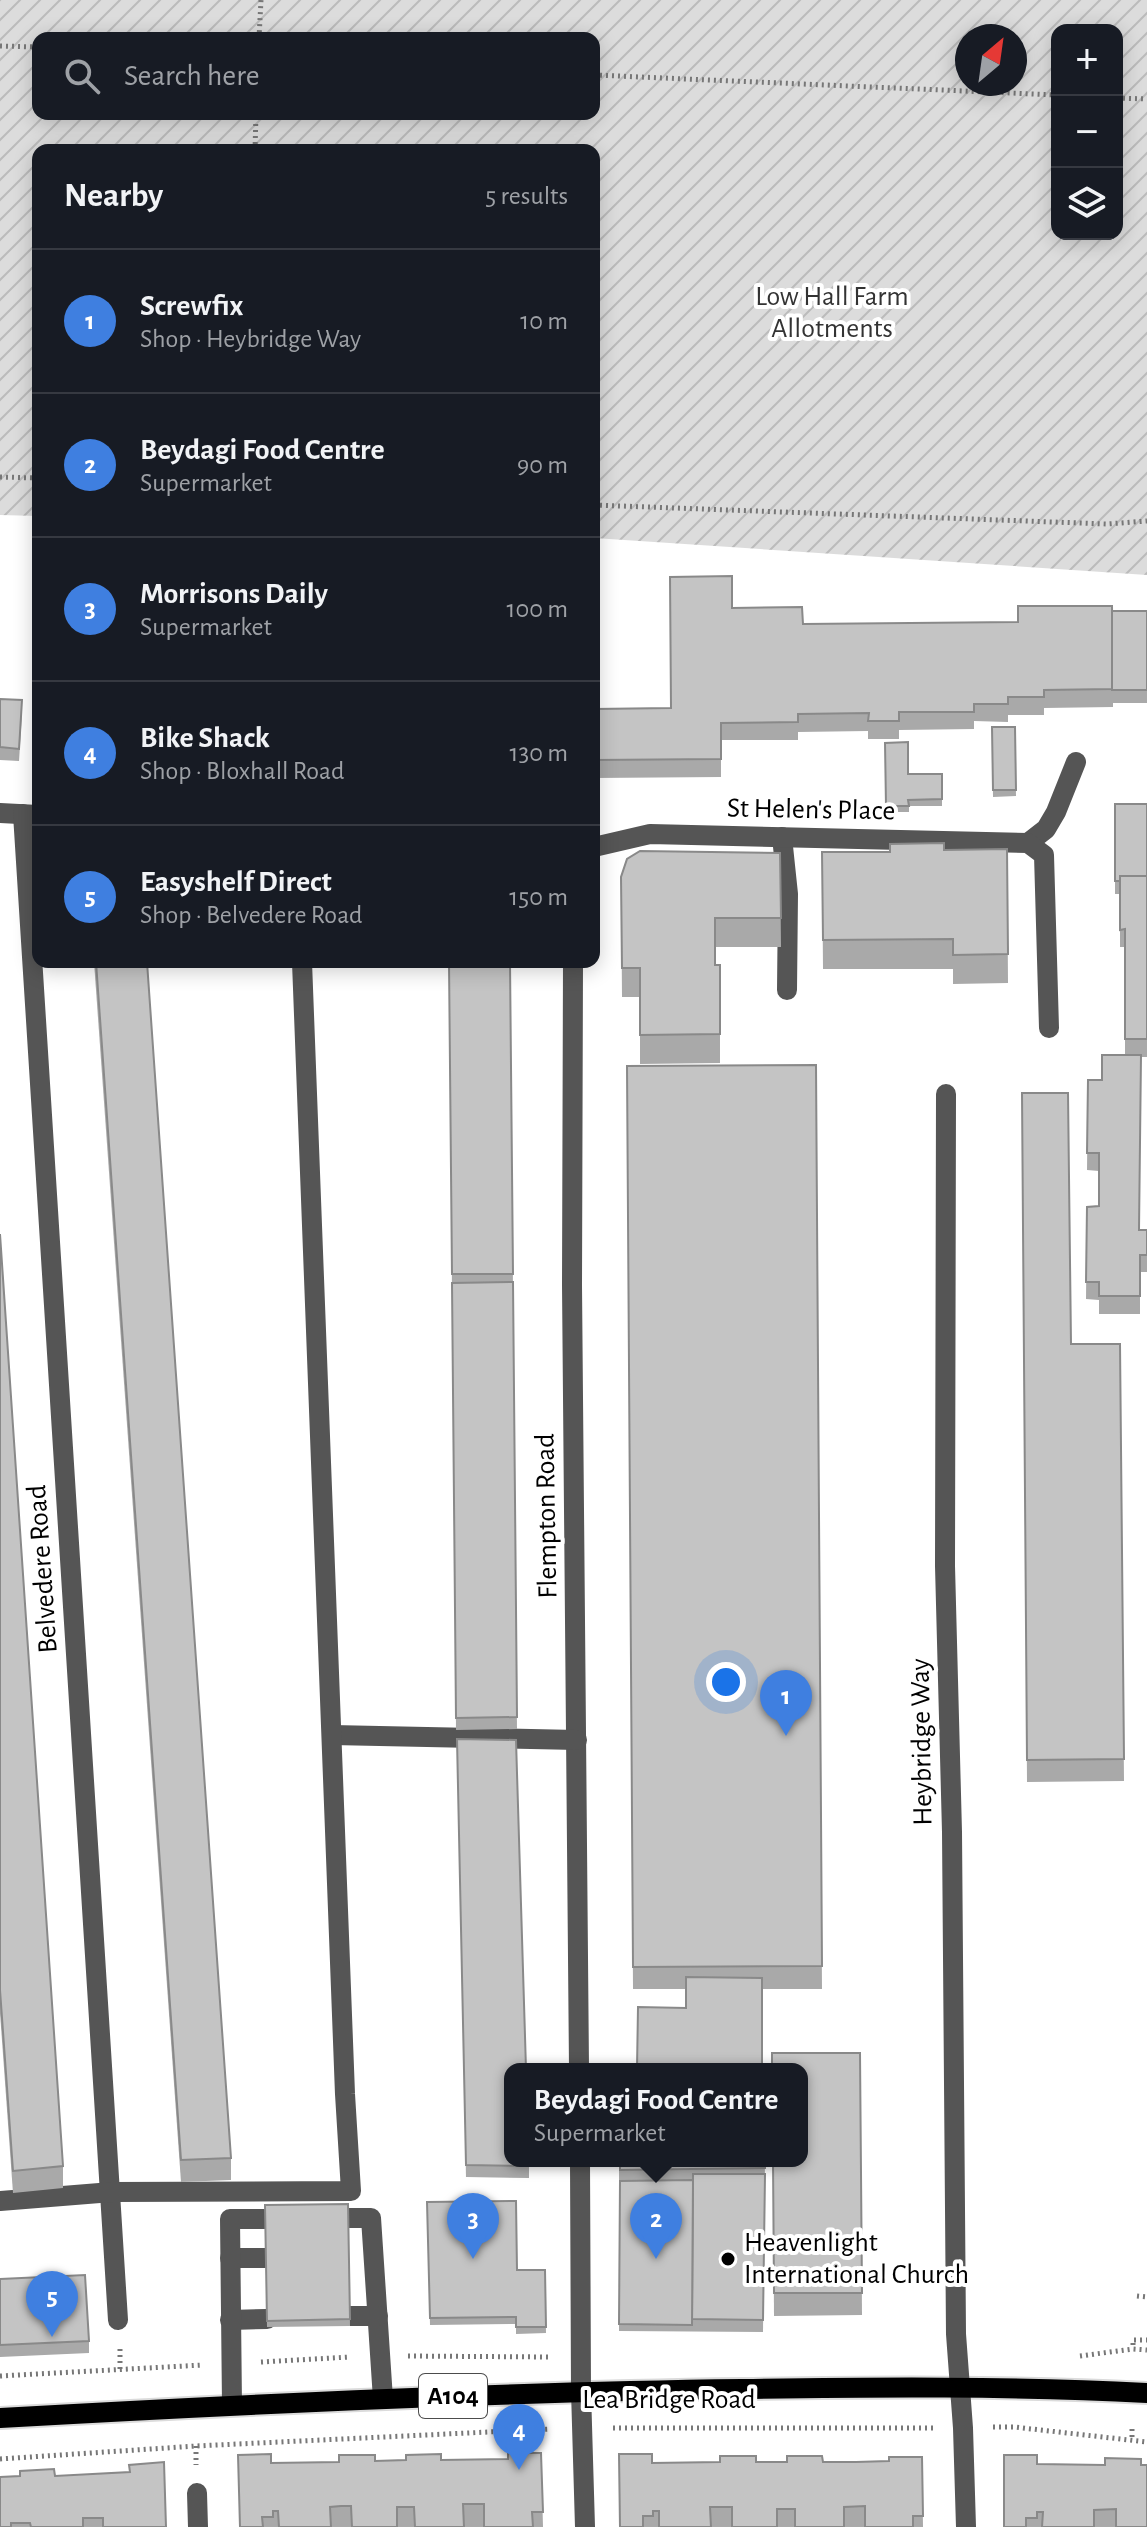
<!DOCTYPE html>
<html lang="en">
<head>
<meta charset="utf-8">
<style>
  :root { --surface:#171b24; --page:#20242c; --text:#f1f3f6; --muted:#9ea1a6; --line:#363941; --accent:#db2777 }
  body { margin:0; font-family:"Alegreya Sans",sans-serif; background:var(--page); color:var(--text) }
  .controls { position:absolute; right:24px; top:24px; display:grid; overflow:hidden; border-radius:16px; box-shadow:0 4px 20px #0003 }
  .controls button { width:72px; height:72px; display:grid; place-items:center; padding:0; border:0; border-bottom:2px solid var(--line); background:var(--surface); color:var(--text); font:40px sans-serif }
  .compass { position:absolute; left:955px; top:24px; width:72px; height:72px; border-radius:50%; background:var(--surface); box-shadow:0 4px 20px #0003; rotate:29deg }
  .you { position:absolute; left:726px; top:1682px; width:28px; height:28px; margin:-20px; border:6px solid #fff; border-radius:50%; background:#1a73e8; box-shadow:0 0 0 12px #1a73e833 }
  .badge { display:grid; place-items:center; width:52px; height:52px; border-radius:50%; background:var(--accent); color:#fff; font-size:26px; font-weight:700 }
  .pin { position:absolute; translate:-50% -66px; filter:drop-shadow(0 2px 4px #0008) }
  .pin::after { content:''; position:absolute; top:42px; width:28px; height:24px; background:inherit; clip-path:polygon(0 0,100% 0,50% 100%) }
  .popup { position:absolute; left:504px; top:2063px; width:304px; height:104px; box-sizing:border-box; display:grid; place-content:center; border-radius:16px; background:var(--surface); filter:drop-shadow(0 2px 6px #0005); font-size:26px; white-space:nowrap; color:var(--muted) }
  .popup b { font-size:30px; color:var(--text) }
  .popup::after { content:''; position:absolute; left:50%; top:100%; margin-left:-16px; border:16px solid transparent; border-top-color:var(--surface) }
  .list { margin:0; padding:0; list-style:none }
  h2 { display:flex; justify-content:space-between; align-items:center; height:104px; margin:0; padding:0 32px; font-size:34px }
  h2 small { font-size:26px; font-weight:400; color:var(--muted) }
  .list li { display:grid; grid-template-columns:52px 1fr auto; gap:24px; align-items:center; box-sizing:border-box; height:144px; padding:0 32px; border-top:2px solid var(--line) }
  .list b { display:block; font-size:30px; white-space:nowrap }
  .list p { margin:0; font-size:26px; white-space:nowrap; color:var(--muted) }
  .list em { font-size:26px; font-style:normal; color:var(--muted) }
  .icon { flex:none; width:44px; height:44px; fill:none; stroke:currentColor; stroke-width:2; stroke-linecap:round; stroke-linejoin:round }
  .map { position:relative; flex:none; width:1147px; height:2527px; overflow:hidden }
  .search { position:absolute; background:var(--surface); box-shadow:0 4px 20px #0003; left:32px; top:32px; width:568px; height:88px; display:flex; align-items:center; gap:20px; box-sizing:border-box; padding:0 28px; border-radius:16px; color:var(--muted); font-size:30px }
  .panel { position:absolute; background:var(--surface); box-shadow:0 4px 20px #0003; left:32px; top:144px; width:568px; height:824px; border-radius:16px }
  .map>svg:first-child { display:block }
  .garden { fill:url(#garden-furrows); fill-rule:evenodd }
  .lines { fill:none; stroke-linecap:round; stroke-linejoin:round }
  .major-casing { stroke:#dbdbdb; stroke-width:24 }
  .path { stroke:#777; stroke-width:5; stroke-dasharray:2 4; stroke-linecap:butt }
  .minor { stroke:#555; stroke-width:20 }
  .major { stroke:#000; stroke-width:20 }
  .wall { fill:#a9a9a9 }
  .building { fill:#c4c4c4; stroke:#898989; stroke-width:2 }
  .poi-dot { fill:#000; stroke:#fff; stroke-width:3 }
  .labels { text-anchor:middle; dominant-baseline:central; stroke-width:8; stroke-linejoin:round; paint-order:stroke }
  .shield { fill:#fff; stroke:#4c4c4c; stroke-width:2 }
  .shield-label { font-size:26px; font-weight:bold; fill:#000 }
  .park-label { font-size:28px; fill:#333; stroke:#fff }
  .street-label { font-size:28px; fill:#000; stroke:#fff }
  .poi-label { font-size:28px; fill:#000; stroke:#fff; text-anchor:start }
</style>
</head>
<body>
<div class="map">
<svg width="1147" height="2527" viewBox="0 0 1147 2527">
  <defs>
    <pattern id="garden-furrows" width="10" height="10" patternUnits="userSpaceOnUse" patternTransform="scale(2)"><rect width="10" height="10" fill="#dcdcdc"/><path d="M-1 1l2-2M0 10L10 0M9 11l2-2" fill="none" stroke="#bbb"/></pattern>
  </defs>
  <rect width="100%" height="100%" fill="#fff"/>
  <path class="garden" d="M0 0H1147V575L594 538V150H38V516L0 515ZM1057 30H1117V234H1057ZM967 36H1015V84H967ZM38 38H594V114H38Z"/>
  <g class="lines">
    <g class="major-casing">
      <path id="major" d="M0 2418C247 2404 495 2392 742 2389 877 2387 1012 2386 1147 2393"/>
    </g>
    <g class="path">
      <path d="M259 38 261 0"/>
      <path d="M0 46 38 47"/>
      <path d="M594 75 1057 95"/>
      <path d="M1117 98 1147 99"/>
      <path d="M255 150 256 114"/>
      <path d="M0 477 38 478"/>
      <path d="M594 505 1107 524 1147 521"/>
      <path d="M1137 2296 1147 2297"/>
      <path d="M1133 2345V2340H1147"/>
      <path d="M408 2356 550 2357"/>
      <path d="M1080 2356 1133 2349 1147 2350"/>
      <path d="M261 2362 350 2357"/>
      <path d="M120 2369V2349"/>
      <path d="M0 2376 203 2365"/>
      <path d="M993 2427H1014L1147 2442"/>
      <path d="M613 2428H935"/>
      <path d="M1132 2437V2425"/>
      <path d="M196 2446V2465"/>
      <path d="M0 2459 196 2446 551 2429"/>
    </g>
    <g class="minor">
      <path d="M0 813 38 815"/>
      <path d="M23 814 118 2320"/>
      <path d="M782 837 788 894 787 990"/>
      <path d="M1028 843 1046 829 1056 812 1076 762"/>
      <path d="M594 847 650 834 1028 843 1044 855 1049 1028"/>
      <path d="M573 962 572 1285 579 2069"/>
      <path d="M946 1094 945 1566 952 1832 956 2334 963 2428 966 2527"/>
      <path d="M332 1735 577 1740"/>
      <path d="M580 2161 581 2391 585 2527"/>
      <path d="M0 2201 112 2192 351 2191 345 2094 302 962"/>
      <path d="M348 2218H371L383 2399"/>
      <path d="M230 2258H266"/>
      <path d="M350 2316H378"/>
      <path d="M230 2320 267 2319"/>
      <path d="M232 2405 230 2219H265"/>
      <path d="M197 2493 198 2527"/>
    </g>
    <use href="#major" class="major"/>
  </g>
  <g class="wall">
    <path d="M732 608 803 624 1018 622 1112 611H1147V703H1113V707L1044 708V715H1008V722L974 721V729L899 730V739H868V731L798 732V740H721V777L594 778V709L671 708Z"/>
    <path d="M0 699 22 713 19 761 0 760Z"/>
    <path d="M38 701V760L35 759Z"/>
    <path d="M992 727H1015L1016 796 993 797Z"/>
    <path d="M885 743 908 774H942V806H909V812H886Z"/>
    <path d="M1115 804H1147V1057H1141L1139 1230H1147V1272H1140V1314H1099V1300L1086 1299 1087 1207 1099 1206V1171L1087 1170 1088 1080H1102L1125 1055V947H1120V894H1115Z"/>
    <path d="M1007 849 1008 983 953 984V969H823L822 852Z"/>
    <path d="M780 853 781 947H715V965H720V1063L640 1064V997H622L621 877Z"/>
    <path d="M94 962H147L231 2158V2180L181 2182Z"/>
    <path d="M449 962H510L517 1729 456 1730Z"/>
    <path d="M816 1065 822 1989H762L686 2008V1989H633L627 1066Z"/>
    <path d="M1022 1093 1071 1344H1120L1124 1781 1027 1782Z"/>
    <path d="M0 1234 63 2166V2188L13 2193 0 2013Z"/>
    <path d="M457 1739 529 2161V2178L466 2177Z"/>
    <path d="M860 2053 862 2315 774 2316 773 2161Z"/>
    <path d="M619 2161H765L763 2332 619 2331Z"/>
    <path d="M427 2202 517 2270H545L546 2333 516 2334V2324L430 2325Z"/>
    <path d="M348 2204 350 2326 267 2327 265 2205Z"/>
    <path d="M0 2279 89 2341V2353L0 2357Z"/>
    <path d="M541 2453 543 2527H239L271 2463 508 2459Z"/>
    <path d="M922 2457 923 2527H620L652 2463 889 2461Z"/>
    <path d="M1037 2464 1141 2465 1147 2527H1004Z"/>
    <path d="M129 2465 166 2527H0L55 2476 129 2472Z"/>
  </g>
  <g class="building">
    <path d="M732 576V608L802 607 803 624 1018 622V606H1112L1113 689 1044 690V697H1008V704H974V712H899V721H868L869 713 798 714V722L721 723V759L594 760V709L671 708 670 577Z"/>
    <rect x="1112" y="611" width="35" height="79"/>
    <path d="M0 699 22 700 19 749 0 747Z"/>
    <path d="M38 701V747H35Z"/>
    <path d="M992 727H1015L1016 790H993Z"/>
    <path d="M908 742V774H942V799L908 800 909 806H886L885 743Z"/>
    <path d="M1115 804H1147V876H1120V881H1115Z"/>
    <path d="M944 843V850L1007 849 1008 954 953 955V939L823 940 822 852H890V844Z"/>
    <path d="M640 851 780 853 781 918H715V965H720V1034L640 1035V968H622L621 877 627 859Z"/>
    <path d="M1120 876H1147V1039H1125V929L1120 930Z"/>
    <path d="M96 962H147L231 2158 181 2160Z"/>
    <path d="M449 962H510L513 1274H452Z"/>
    <path d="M1102 1055H1141L1139 1230H1147V1255H1140V1296H1099V1282H1086L1087 1207 1099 1206V1153H1087L1088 1080H1102Z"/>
    <path d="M816 1065 822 1966 633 1967 627 1066Z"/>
    <path d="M1022 1093H1068L1071 1344H1120L1124 1759 1027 1760Z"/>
    <path d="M0 1234 63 2166 13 2171 0 1990Z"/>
    <path d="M513 1282 517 1717 456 1718 452 1283Z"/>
    <path d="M457 1739 516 1740 526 2069H510V2161H529V2166L466 2165Z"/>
    <path d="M686 1977 762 1978V2069H637L638 2007 686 2008Z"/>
    <path d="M772 2053H860L862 2293H774L773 2161H802V2069H772Z"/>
    <path d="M620 2161H765V2168L620 2170Z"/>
    <path d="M693 2174H765L763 2320 692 2319Z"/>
    <path d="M693 2180 692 2325 619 2324 620 2181Z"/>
    <path d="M516 2201 517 2270H545L546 2327H516V2317L430 2318 427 2202Z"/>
    <path d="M348 2204 350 2319 267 2321 265 2205Z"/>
    <path d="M85 2275 89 2341 0 2345V2279Z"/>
    <path d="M508 2453H541L543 2512H532L533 2527H484V2504H463L464 2527H415L414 2507H397V2527H352L351 2506H341L330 2507 331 2527H279L278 2511H273V2517H262L263 2527H240L238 2455 271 2454V2463L339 2462V2455H375V2461L406 2460V2455L441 2454V2460L508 2459Z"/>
    <path d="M619 2454H652V2463L720 2462V2456H756V2462H787V2456H822L823 2462H856L889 2461V2457H922L923 2516H913V2527H865V2506L844 2507V2527H795V2509H777V2527H732V2507H710L711 2527H659V2511H653V2516H643V2527H620Z"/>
    <path d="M1004 2455H1037V2464L1105 2465V2458L1141 2459V2465H1147V2527H1116V2509L1094 2510V2527H1042L1043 2512H1037V2518H1026V2527H1004Z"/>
    <path d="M164 2462 166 2527H103V2518H83V2527H31L30 2523H11V2527H0V2477L20 2476V2471L54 2469 55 2476 130 2472 129 2465Z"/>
  </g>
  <circle class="poi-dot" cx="728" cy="2259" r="8"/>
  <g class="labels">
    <rect class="shield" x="419" y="2374" width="68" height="44" rx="6"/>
    <g class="shield-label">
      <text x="453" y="2396">A104</text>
    </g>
    <g class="park-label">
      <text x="832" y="297">Low Hall Farm<tspan x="832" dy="32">Allotments</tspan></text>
    </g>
    <g class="street-label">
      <text transform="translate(811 810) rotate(1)">St Helen's Place</text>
      <text transform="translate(547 1516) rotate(-91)">Flempton Road</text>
      <text transform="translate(43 1569) rotate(-94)">Belvedere Road</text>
      <text transform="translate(922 1742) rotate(-91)">Heybridge Way</text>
      <text x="669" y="2400">Lea Bridge Road</text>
    </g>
    <g class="poi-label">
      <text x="744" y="2243">Heavenlight<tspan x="744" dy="32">International Church</tspan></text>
    </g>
  </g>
</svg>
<div class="controls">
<button>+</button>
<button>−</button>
<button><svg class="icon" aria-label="layers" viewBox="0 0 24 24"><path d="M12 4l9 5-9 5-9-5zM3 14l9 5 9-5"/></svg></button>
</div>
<svg class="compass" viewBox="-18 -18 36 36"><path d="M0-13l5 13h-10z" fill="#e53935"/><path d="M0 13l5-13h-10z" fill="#9ea1a6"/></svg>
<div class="you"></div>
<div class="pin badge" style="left:786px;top:1736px;background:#3f7fe0">1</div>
<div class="pin badge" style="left:656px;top:2259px;background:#3f7fe0">2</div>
<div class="popup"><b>Beydagi Food Centre</b>Supermarket</div>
<div class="pin badge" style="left:473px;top:2259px;background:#3f7fe0">3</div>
<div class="pin badge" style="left:519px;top:2470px;background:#3f7fe0">4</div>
<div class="pin badge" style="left:52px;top:2337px;background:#3f7fe0">5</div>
<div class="search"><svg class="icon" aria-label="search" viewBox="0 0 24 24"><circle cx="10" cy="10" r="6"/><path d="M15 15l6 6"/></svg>Search here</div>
<section class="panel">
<h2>Nearby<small>5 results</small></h2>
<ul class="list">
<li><span class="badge" style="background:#3f7fe0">1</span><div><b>Screwfix</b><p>Shop · Heybridge Way</p></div><em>10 m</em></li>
<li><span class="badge" style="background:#3f7fe0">2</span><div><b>Beydagi Food Centre</b><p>Supermarket</p></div><em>90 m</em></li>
<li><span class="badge" style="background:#3f7fe0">3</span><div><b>Morrisons Daily</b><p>Supermarket</p></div><em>100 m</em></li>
<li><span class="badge" style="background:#3f7fe0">4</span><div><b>Bike Shack</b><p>Shop · Bloxhall Road</p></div><em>130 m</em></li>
<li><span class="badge" style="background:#3f7fe0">5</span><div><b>Easyshelf Direct</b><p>Shop · Belvedere Road</p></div><em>150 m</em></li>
</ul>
</section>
</div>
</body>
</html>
